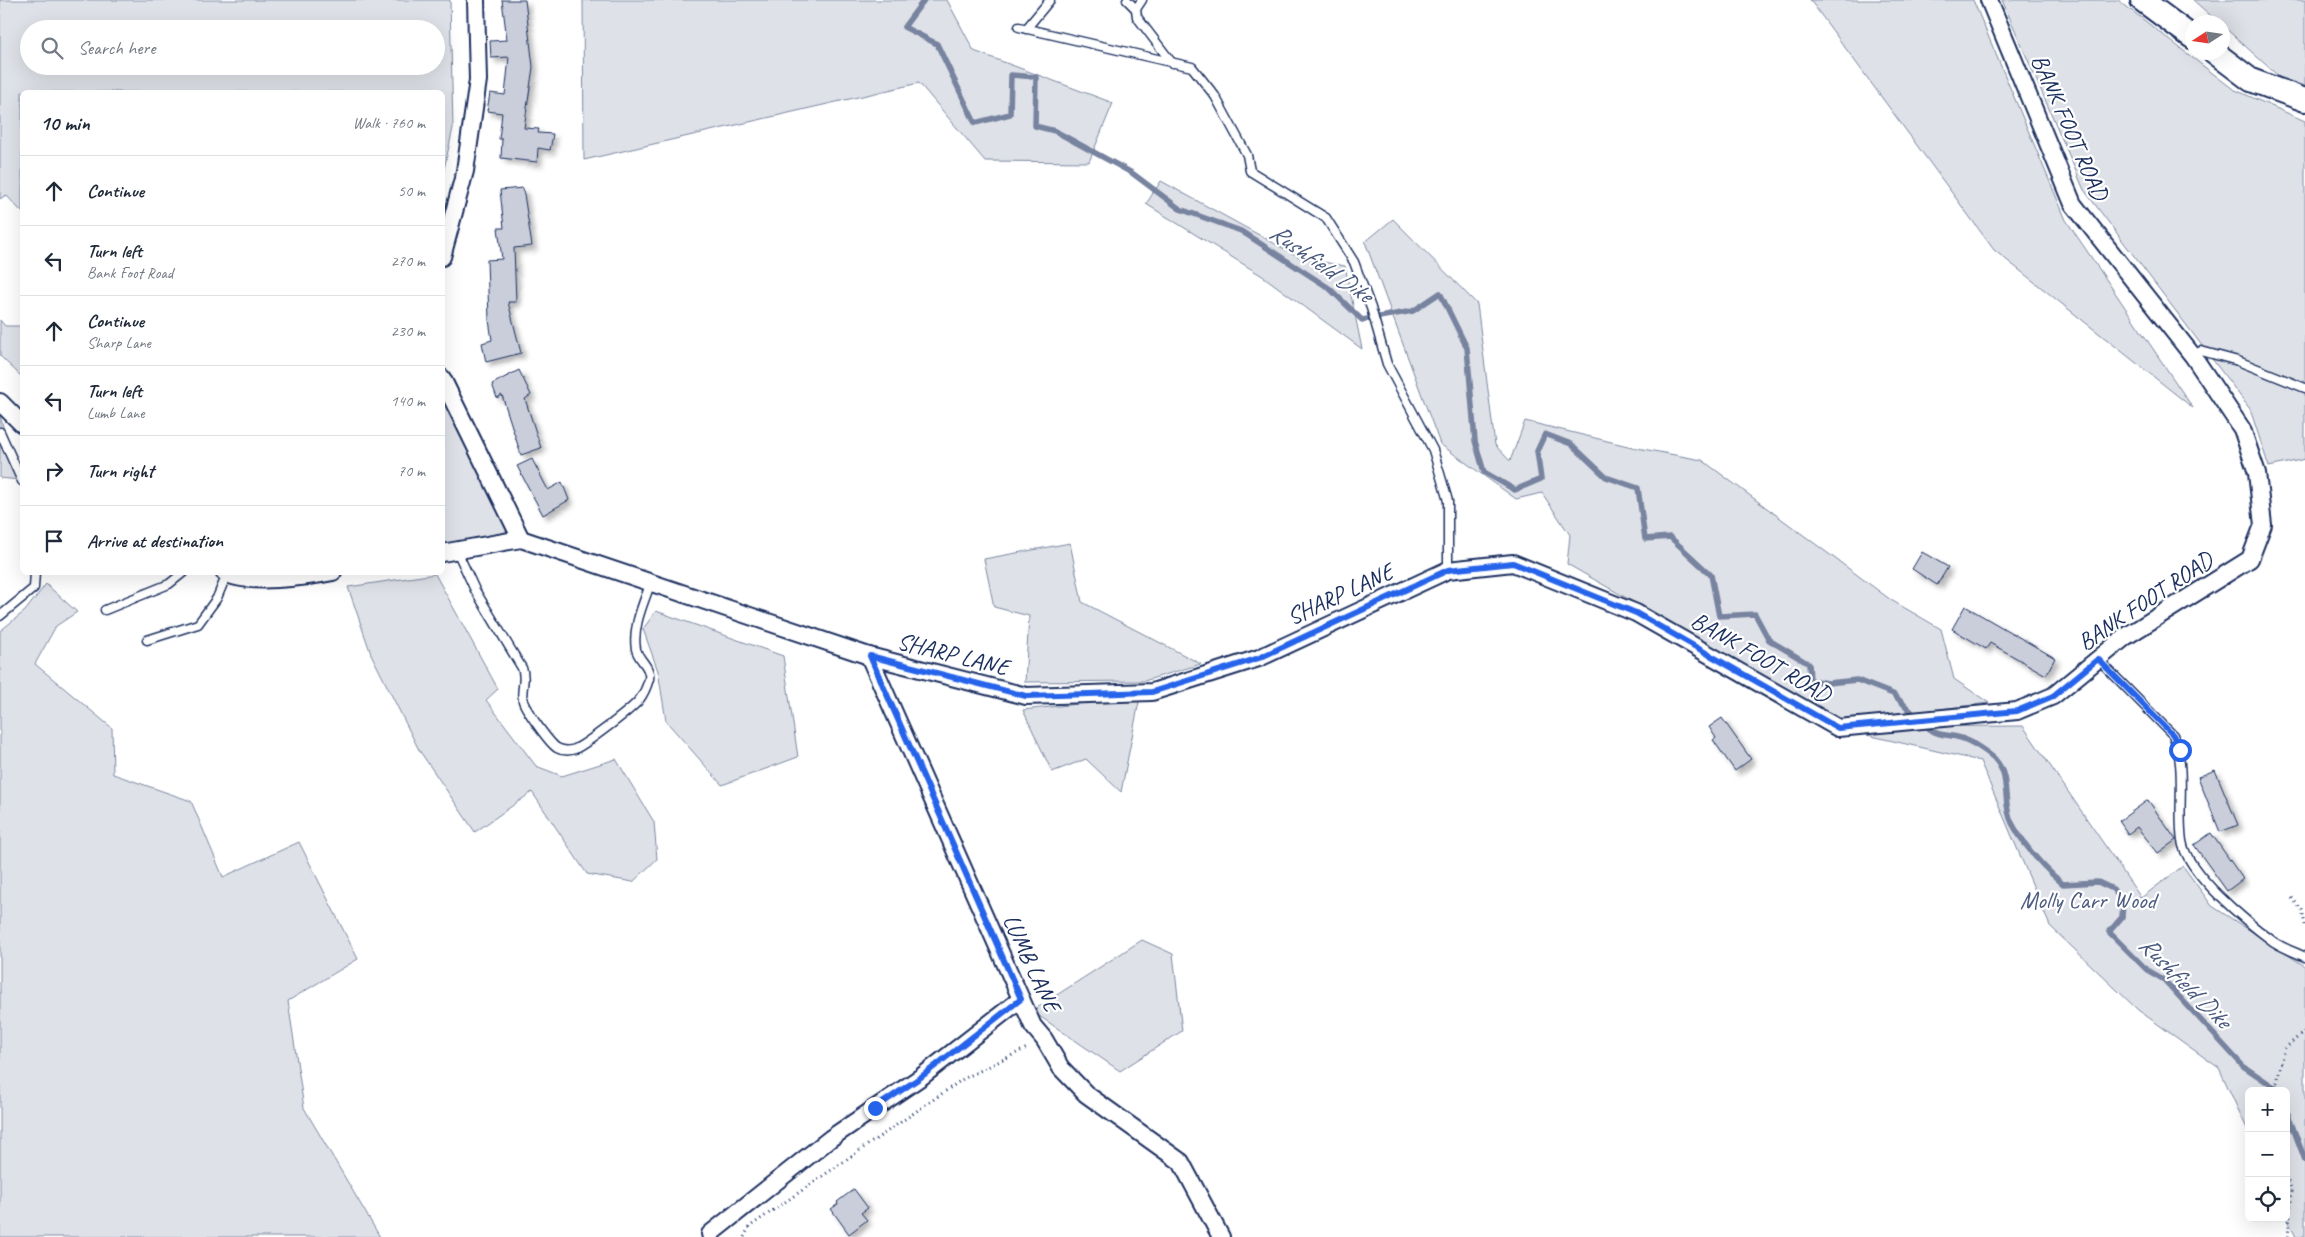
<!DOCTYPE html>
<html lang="en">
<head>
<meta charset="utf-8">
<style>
  :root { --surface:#fff; --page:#f2f2f3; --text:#1f2937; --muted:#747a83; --line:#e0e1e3 }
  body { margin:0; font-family:Caveat,sans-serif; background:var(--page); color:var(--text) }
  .controls { position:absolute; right:15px; bottom:15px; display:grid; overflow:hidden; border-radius:8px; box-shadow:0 5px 20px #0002 }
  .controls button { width:45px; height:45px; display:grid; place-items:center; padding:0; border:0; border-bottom:1px solid var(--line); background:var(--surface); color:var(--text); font:25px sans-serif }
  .compass { position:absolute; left:2185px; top:15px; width:45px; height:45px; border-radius:50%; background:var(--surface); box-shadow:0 5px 20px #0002; rotate:258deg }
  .stop { position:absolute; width:15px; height:15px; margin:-11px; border:4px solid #2563eb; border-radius:50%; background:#fff }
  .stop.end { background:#2563eb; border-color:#fff; box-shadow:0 1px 5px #0008 }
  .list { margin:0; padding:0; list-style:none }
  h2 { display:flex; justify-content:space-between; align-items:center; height:65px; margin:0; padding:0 20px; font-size:21px }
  h2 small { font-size:16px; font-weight:400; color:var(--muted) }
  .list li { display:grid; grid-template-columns:32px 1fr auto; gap:15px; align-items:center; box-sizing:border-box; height:70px; padding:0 20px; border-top:1px solid var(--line) }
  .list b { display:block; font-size:19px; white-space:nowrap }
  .list p { margin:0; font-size:16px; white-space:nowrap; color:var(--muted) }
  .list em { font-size:16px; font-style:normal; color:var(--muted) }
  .icon { flex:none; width:28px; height:28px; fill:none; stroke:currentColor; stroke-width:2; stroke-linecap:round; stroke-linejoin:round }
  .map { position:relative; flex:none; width:2305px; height:1237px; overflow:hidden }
  .search { position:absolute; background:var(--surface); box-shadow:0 5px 20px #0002; left:20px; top:20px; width:425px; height:55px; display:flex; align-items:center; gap:12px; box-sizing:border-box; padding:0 18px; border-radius:28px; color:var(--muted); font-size:19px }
  .panel { position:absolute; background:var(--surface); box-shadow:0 5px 20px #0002; left:20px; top:90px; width:425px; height:485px; border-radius:8px }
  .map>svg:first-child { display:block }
  .green { fill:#dee1e7; stroke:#7c88a2; fill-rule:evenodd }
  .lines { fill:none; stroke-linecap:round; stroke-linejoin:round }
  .stream { stroke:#77839f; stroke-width:5.5 }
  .building { fill:#caceda; stroke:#1b2f5e; filter:url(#shadow) }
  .lane-casing { stroke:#1b2f5e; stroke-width:11 }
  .street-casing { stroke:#1b2f5e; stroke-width:20 }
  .secondary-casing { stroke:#1b2f5e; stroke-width:26 }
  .path { stroke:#1b2f5e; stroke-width:3; stroke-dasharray:1 4; stroke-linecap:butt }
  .lane { stroke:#fff; stroke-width:8 }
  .street { stroke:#fff; stroke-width:16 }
  .secondary { stroke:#fff; stroke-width:22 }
  .route { stroke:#2563eb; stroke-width:6 }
  .labels { text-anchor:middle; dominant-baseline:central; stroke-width:4.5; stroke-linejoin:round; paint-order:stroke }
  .street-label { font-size:24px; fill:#1b2f5e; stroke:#fff }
  .park-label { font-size:24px; fill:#4c5c80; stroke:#fff }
  .water-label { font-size:25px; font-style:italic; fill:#49597e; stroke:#fff }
</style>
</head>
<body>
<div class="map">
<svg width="2305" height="1237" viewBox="0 0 2305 1237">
  <defs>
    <filter id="shadow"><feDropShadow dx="4.5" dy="4.5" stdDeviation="2.5" flood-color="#0004"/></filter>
  </defs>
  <rect width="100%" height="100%" fill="#fff"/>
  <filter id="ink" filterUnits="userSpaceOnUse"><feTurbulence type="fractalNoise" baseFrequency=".02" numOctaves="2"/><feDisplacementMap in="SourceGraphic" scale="10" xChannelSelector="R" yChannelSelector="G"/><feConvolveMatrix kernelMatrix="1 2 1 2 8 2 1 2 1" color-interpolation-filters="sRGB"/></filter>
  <g filter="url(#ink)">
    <g class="green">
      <path d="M0 0H450L453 128 443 174 442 92H22V212L6 195 0 199ZM29 29H436V66H29Z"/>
      <path d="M583 0H947L974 51 1113 103 1089 162 985 161 919 83 584 160Z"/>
      <path d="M1810 0H1973L2066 220 2193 408 1994 250Z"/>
      <path d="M2002 0H2118L2233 89 2305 121V459L2269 467 2250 409 2084 190Z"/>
      <path d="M2193 0H2305V87L2286 83 2223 26 2222 22H2218Z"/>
      <path d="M1161 181 1301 258 1345 266 1362 349 1264 277 1146 204Z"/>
      <path d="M1393 219 1477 304 1495 445 1510 461 1525 421 1632 447 1702 460 1891 600 1941 629 1954 679 1989 703 1842 721 1567 564 1570 535 1542 493 1516 499 1440 444 1365 242Z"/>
      <path d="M0 320 5 326H22V377L0 356Z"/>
      <path d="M443 379 519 538 443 551Z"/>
      <path d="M0 416 19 480 0 478Z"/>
      <path d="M1070 543 1082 602 1201 664 1144 681 1025 682 1029 616 994 607 984 559Z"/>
      <path d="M435 574 498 689 486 700 536 766 562 776 616 759 654 822 657 859 633 882 587 874 532 792 475 832 419 750 371 654 348 587Z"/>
      <path d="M46 584 77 612 56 626 35 664 112 728 113 774 191 801 223 877 299 842 358 959 288 1001 304 1108 380 1237H0V631L25 611Z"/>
      <path d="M656 611 783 656 798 757 722 785 666 721 658 671 643 629Z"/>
      <path d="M1140 697 1121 792 1086 759 1052 772 1023 710Z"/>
      <path d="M2023 726 2141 898 2183 866 2212 906 2305 966V1237H2296L2286 1216V1091H2249V1133L2219 1068 2138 1010 2050 926 1980 761 1832 727Z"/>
      <path d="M1142 940 1173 954 1182 1031 1120 1071 1032 1011Z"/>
    </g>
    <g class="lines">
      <g class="stream">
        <path d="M924 0 904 27 937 44 975 123 1010 114 1011 75 1036 77 1035 126 1055 131 1132 173 1180 209 1241 231 1329 288 1362 320 1413 311 1440 293 1467 348 1475 441 1484 472 1515 490 1541 479 1537 451 1545 434 1571 444 1606 477 1638 488 1645 539 1670 537 1711 575 1719 616 1755 614 1769 640 1809 664 1810 680 1828 683 1857 680 1893 694 1917 717"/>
        <path d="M1924 724C1938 738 1944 733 1961 738 1971 741 1986 751 1994 758 2012 777 2001 801 2012 823 2024 846 2043 867 2063 884L2098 882 2113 889 2123 903 2122 917 2109 932 2147 970 2164 980 2243 1066 2280 1091"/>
        <path d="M2286 1109 2305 1160"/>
      </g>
    </g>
    <g class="building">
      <path d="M502 0H525L533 67 524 128 539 129 538 133 553 134 550 150 538 148 537 162 501 158 502 139H499L502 113 487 111 490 93 505 95 509 57 491 58 490 41 507 40Z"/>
      <path d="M523 188 532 246 514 248 516 302H508L521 353 486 362 482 343 492 340 489 320 487 260 502 259 498 228H504L500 190Z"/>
      <path d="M519 370 531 395 525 399 541 448 521 455 502 395 497 398 492 384Z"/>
      <path d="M532 459 548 490 562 482 569 500 543 515 517 466Z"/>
      <path d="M1922 552 1948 567 1937 585 1912 569Z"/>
      <path d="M1965 606 2055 658 2046 675 1990 643 1986 649 1952 629Z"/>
      <path d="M1722 718 1751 759 1735 771 1713 740 1716 738 1709 727Z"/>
      <path d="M2215 770 2238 825 2220 832 2198 777Z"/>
      <path d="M2148 800 2176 840 2158 853 2137 827 2128 834 2119 821Z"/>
      <path d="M2211 833 2243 879 2227 891 2194 845Z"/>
      <path d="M854 1189 868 1208 861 1213 867 1220 849 1234 831 1209 838 1204 837 1202Z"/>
    </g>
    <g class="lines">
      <g class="lane-casing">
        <g id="lane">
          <path d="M1127 0 1136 9"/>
          <path d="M1142 0 1136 9 1137 17 1172 63"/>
          <path d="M1019 27 1192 67 1215 96 1247 155 1250 171 1326 218 1354 262 1371 308 1387 364 1433 450 1448 501V570"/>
          <path d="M1026 29 1050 0"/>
          <path d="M2193 356 2201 351 2238 361 2305 388"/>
          <path d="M0 432 22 481"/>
          <path d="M457 551 475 590 522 668C527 679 520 690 523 701 526 710 549 743 557 748 562 751 570 751 575 749 586 744 631 710 639 700 643 695 647 686 649 679 651 666 638 660 636 649 632 627 644 602 651 582"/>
          <path d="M105 610 169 584 184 572"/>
          <path d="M0 616 34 588 35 572"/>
          <path d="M147 640 198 624 217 598 227 574"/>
          <path d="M2098 659 2173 735C2187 767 2177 807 2182 841 2187 874 2248 923 2274 942 2283 948 2295 952 2305 957"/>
        </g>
      </g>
      <g class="street-casing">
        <g id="street">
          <path d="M442 257 465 171 478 80 476 0"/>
          <path d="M442 378 521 539"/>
          <path d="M0 402 22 424"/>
          <path d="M442 553 521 539 869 656 1026 696 1152 692 1259 658 1448 570 1513 563 1636 613 1838 728 2017 711 2053 696 2125 637 2250 559 2263 525 2257 473 2242 429 2193 356 2073 204 1989 0"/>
          <path d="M224 572C245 586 308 577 333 572"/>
          <path d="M869 656 1033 1026 1044 1039 1061 1068 1086 1094 1181 1162 1221 1237"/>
          <path d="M710 1234 831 1138 921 1077 1021 999"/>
        </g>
      </g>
      <g class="secondary-casing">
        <g id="secondary">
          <path d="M2142 0 2192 37"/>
          <path d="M2214 52 2251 80 2305 100"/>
        </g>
      </g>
      <g class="path">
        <path d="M2292 898 2302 910 2305 925"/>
        <path d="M2271 1091 2277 1082 2285 1048 2305 1031"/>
        <path d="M2286 1177 2292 1190 2288 1237"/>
        <path d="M744 1237 749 1227 963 1079 1029 1047"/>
      </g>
      <use href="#lane" class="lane"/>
      <use href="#street" class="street"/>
      <use href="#secondary" class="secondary"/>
    </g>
  </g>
  <g class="lines" filter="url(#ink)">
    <path class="route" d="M875 1108 921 1077 1021 999 870 656 1026 696 1152 692 1259 658 1448 570 1513 563 1636 613 1838 728 2017 711 2053 696 2098 659 2173 735 2180 750"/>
  </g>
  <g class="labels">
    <g class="street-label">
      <text transform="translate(2070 127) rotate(66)">BANK FOOT ROAD</text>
      <text transform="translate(1340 594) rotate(-25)">SHARP LANE</text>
      <text transform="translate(2145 601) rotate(-34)">BANK FOOT ROAD</text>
      <text transform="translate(953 654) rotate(14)">SHARP LANE</text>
      <text transform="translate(1761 657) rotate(30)">BANK FOOT ROAD</text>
      <text transform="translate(1032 963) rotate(65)">LUMB LANE</text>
    </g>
    <g class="park-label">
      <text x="2088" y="900">Molly Carr Wood</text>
    </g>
    <g class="water-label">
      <text transform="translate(1321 263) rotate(35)">Rushfield Dike</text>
      <text transform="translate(2185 982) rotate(45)">Rushfield Dike</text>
    </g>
  </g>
</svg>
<div class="controls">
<button>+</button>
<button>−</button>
<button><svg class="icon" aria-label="locate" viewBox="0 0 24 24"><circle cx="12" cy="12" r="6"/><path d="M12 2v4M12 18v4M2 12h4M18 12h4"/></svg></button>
</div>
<svg class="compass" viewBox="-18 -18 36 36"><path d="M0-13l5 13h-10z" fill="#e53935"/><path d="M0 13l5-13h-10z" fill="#747a83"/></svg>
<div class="stop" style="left:2180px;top:750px"></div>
<div class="stop end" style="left:875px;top:1108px"></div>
<div class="search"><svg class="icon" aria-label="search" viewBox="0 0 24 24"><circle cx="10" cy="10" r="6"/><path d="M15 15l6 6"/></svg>Search here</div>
<section class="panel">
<h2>10 min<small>Walk · 760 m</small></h2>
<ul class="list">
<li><svg class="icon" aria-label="ahead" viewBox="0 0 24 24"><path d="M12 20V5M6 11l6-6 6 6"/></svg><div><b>Continue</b></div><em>50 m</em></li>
<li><svg class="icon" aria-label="left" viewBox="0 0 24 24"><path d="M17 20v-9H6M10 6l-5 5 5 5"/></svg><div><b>Turn left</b><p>Bank Foot Road</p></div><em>270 m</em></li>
<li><svg class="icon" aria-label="ahead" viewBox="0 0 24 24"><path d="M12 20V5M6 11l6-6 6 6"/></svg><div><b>Continue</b><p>Sharp Lane</p></div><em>230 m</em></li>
<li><svg class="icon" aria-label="left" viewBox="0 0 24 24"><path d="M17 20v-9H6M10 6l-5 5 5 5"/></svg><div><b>Turn left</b><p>Lumb Lane</p></div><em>140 m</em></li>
<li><svg class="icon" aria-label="right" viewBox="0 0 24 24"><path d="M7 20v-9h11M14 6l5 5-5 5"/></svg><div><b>Turn right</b></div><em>70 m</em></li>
<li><svg class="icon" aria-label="arrive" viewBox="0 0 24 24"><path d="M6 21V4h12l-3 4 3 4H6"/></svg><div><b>Arrive at destination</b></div></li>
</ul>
</section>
</div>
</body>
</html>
